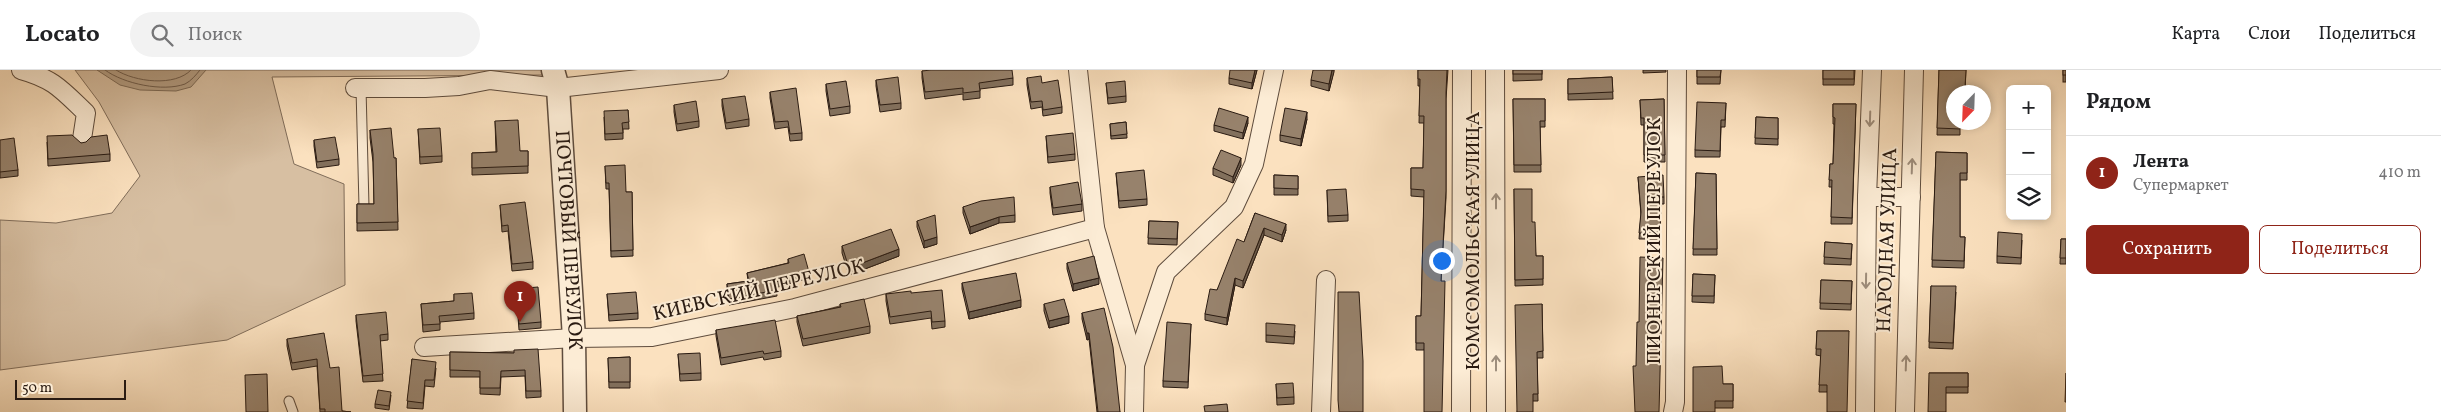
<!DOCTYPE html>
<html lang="ru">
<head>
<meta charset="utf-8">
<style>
  :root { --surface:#fff; --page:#f2f2f2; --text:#202124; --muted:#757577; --line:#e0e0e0; --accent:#8f2418 }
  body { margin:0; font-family:Vollkorn,serif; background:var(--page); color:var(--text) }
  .controls { position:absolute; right:15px; top:15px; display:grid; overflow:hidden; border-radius:8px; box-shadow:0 2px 8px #0003 }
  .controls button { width:45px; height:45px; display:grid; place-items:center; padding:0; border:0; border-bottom:1px solid var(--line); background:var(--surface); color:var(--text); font:25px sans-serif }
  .compass { position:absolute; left:1946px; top:15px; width:45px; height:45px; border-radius:50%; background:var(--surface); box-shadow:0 2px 8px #0003; rotate:203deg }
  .scale { position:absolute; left:15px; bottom:12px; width:111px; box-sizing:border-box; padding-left:5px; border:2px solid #2a1b12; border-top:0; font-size:14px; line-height:18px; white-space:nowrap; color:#2a1b12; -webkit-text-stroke:4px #fcecd5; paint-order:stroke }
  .you { position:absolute; left:1441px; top:190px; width:18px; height:18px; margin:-12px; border:4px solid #fff; border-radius:50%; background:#1a73e8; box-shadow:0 0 0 8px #1a73e833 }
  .badge { display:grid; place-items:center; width:32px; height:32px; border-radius:50%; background:var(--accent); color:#fff; font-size:16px; font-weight:700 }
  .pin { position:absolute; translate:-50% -41px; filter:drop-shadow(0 1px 2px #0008) }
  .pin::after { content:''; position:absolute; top:26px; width:18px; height:15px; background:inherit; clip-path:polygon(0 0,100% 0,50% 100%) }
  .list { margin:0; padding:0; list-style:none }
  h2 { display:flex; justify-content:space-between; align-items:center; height:65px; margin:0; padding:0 20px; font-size:21px }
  h2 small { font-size:16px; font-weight:400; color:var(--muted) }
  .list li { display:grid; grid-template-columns:32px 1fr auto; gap:15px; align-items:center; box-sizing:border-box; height:75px; padding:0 20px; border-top:1px solid var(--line) }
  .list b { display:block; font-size:19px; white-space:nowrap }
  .list p { margin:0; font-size:16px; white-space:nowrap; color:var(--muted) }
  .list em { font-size:16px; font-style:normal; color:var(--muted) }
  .actions { display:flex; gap:10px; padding:15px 20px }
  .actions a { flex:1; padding:11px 0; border:1px solid var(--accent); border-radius:8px; text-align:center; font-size:18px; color:var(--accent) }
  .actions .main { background:var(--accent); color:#fff }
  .icon { flex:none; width:28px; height:28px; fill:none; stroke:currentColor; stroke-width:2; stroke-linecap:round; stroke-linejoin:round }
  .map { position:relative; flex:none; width:2066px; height:342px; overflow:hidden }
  header { display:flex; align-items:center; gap:30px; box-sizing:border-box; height:70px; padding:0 25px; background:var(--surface); border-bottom:1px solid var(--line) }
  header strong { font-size:24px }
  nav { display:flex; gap:28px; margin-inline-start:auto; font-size:18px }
  .search { width:350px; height:45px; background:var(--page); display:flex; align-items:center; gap:12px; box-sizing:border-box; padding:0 18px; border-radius:28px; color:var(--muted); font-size:19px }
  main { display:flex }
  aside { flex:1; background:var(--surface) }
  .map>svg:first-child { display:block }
  .green { fill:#d7bfa2; stroke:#806d5a }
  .water { fill:#b49e84; stroke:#7d6a56 }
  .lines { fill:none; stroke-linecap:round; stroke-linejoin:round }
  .shore { stroke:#6f5c4b; stroke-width:1 }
  .service-casing { stroke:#5e4c3d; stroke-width:11 }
  .minor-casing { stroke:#5e4c3d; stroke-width:20 }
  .tertiary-casing { stroke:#5e4c3d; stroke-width:25 }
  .service { stroke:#fcecd5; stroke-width:9 }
  .minor { stroke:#fcecd5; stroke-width:18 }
  .tertiary { stroke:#fcecd5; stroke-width:22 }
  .wall { fill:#82705d; stroke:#2a1b12 }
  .shaded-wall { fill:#6a5b4c; stroke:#2a1b12 }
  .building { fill:#97826c; stroke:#2a1b12 }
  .oneway { stroke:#9e8e7d }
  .labels { text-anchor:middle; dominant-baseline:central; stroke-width:4; stroke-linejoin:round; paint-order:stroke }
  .street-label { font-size:20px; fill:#2a1b12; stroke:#fcecd5 }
</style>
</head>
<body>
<header>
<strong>Locato</strong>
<div class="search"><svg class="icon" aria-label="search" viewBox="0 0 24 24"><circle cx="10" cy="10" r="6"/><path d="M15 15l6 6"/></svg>Поиск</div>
<nav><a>Карта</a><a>Слои</a><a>Поделиться</a></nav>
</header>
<main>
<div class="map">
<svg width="2066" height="342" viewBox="0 0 2066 342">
  <rect width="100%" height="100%" fill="#fbe1bf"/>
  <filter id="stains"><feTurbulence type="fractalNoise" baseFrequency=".004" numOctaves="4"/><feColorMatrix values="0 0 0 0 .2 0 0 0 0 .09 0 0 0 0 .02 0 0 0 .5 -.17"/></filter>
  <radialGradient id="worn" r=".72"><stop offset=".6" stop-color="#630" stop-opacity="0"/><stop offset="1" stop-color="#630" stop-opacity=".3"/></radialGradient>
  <path class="green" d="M75 0H543L544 5 272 7 294 94 344 114 345 215 227 270 0 300V150L56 153 112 143 140 106 99 32Z"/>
  <path class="water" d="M97 0H206L191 17 176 21 140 20 120 15Z"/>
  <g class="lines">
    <g class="shore">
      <path d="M105 0C124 14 163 22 185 14 191 11 196 5 200 0"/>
      <path d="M116 0C135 12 175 17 191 0"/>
    </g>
    <g class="service-casing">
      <g id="service">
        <path d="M361 18 364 137"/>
        <path d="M289 331 293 342"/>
      </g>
    </g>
    <g class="minor-casing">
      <g id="minor">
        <path d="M21 0C54 9 62 20 86 43L82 69"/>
        <path d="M1078 0 1095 158 1135 295 1134 342"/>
        <path d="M1495 0 1496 342"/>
        <path d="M355 18H425L459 16 490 10 558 18 719 0"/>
        <path d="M1867 127H1911"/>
        <path d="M424 277 574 268 652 267 795 238 1095 158"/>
        <path d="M1135 295 1166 202 1234 137 1254 94 1274 0"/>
        <path d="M1321 342 1326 210"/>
        <path d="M1461 342 1462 0"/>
        <path d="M1673 342 1675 332 1677 0"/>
        <path d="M1865 342 1867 127 1872 0"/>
        <path d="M1905 342 1914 0"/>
      </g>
    </g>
    <g class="tertiary-casing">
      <g id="tertiary">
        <path id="s1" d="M553 0 558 18 574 268 575 342"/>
      </g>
    </g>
    <use href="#service" class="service"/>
    <use href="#minor" class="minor"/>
    <use href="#tertiary" class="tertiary"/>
  </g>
  <g class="wall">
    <path d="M1257 0 1252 19 1229 14V8Z"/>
    <path d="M1334 0 1329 21 1311 16V10Z"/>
    <path d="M1418 0H1448L1446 29V128L1441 211 1424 280H1416V246H1421L1424 127 1411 126V98H1423L1424 53H1419L1420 16H1418Z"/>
    <path d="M1513 0H1542V10L1513 11Z"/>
    <path d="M1643 0H1666V2L1643 3Z"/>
    <path d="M1697 0H1721L1720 14H1697Z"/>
    <path d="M1823 0H1855L1854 15H1823Z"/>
    <path d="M1939 0H1966L1965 22H1954L1960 52V65H1937Z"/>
    <rect x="2063" y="0" width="3" height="12"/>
    <path d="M922 1 1013 8V15L980 19V28L963 30V24L925 29 922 8Z"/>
    <path d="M1612 7 1613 29 1568 30V9Z"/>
    <path d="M1027 8 1042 13 1062 37V43L1043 46 1042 37 1031 39 1027 15Z"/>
    <path d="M876 10 901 33V39L880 42 876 16Z"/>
    <path d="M1106 13 1126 26V32L1108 34Z"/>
    <path d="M826 14 850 36V43L830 46 826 21Z"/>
    <path d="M770 22 802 63V70L790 71 788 57 775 59 770 28Z"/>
    <path d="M722 29 749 49V56L726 59 722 36Z"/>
    <path d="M1513 29H1545V57H1540L1541 102H1514Z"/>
    <path d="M1664 29 1665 92H1644V55H1641L1640 30Z"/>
    <path d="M1726 33 1725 57H1721L1720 87H1695V80Z"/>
    <path d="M1833 34H1856L1852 154H1831L1832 117H1829L1830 94H1833L1834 54H1833Z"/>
    <path d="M674 35 699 51V57L677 61 674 42Z"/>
    <path d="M628 40 629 59H623V69L605 70 604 47Z"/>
    <path d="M1756 47 1778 48V75L1755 74Z"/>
    <path d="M1307 49 1301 76 1280 71V65Z"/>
    <path d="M495 51 520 81H528V103L472 105V83L496 82Z"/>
    <path d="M1126 52 1127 68 1111 69 1110 54Z"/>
    <path d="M1248 53 1243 69 1214 61V55Z"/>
    <path d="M418 59 442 86V92L420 94Z"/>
    <path d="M370 60 394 88H396L398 160 357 161V134H374L373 92 370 68Z"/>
    <path d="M1046 66 1075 84V90L1048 93Z"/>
    <path d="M0 70 18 100V106L0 108Z"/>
    <path d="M314 70 339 89V95L317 98 314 76Z"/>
    <path d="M47 72 81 73 110 84V91L48 96Z"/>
    <path d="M1936 82 1967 83V110H1960V167H1965L1964 198 1932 197Z"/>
    <path d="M1241 95 1233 113 1213 105V98Z"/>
    <path d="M605 96 626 122H632L633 186 611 187 609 119H606Z"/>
    <path d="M1116 103 1147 129V135L1119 138Z"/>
    <path d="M1696 103 1716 104 1717 185H1693Z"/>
    <path d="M1274 105 1298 106V125H1274Z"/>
    <path d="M1638 107 1664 127V134H1661L1660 169H1639L1641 145Z"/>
    <path d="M1050 117 1082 134V141L1053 145 1050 123Z"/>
    <path d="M1514 119 1532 152 1536 186H1543V215L1515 216Z"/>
    <path d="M1327 120 1348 145V151L1328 152Z"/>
    <path d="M500 135 533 192V199L512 201 508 161 502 162Z"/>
    <path d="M963 137 1015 145V152L999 153 970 164 963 143Z"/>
    <path d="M1255 143 1286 160 1282 172 1264 165 1243 218 1235 215 1227 255 1205 250V244L1217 220 1244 172Z"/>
    <path d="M917 151 937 174 924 178 917 157Z"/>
    <path d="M1149 151 1178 152 1177 175 1148 174Z"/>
    <path d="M2061 169H2066V194H2060Z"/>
    <path d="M2022 170 2021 194 1997 193V186Z"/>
    <path d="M1825 172 1852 174 1851 195 1824 194Z"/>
    <path d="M842 176 899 186 849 205 842 183Z"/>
    <path d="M788 189 809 208 776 217 777 226 729 235 727 220V214L748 211 747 203 788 193Z"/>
    <path d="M1067 193 1099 214 1073 221 1067 199Z"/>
    <path d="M1693 204 1715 205 1714 233 1692 232Z"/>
    <path d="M1821 210 1852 211 1851 240 1820 239Z"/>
    <path d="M962 213 1021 237 969 249 962 219Z"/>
    <path d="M1931 216 1956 222 1953 279 1929 278Z"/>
    <path d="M516 219 541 252V258L519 260Z"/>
    <path d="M911 223 945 251V257L932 259 931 248 890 254 886 231V224Z"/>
    <path d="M454 224 474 243V249L440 252V260L423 262 421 234 454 231Z"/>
    <path d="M607 224 638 243V249L609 251Z"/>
    <path d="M840 234 870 256V263L803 276 797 252V246L840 237Z"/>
    <path d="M1044 234 1069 253 1049 258 1044 241Z"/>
    <path d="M1542 234 1543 288H1537L1538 331H1533L1517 342Z"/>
    <path d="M1082 243 1120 342H1097L1089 269 1087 270 1082 249Z"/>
    <path d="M356 245 388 264V270L380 271 383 311 363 312 356 251Z"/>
    <path d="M1191 254 1188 318 1163 317V311Z"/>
    <path d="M716 260 781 281V287L764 290 763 287 721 295 716 266Z"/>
    <path d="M1295 261 1294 274 1266 272V265Z"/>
    <path d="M1817 261H1849L1827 322H1819L1821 286 1816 285Z"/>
    <path d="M287 269 330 298 342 341 351 342H320L317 296 292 300 287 276Z"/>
    <path d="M450 282 514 283 541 321V327L526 328 525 306 501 307 500 325 480 324V307H450Z"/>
    <path d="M678 284 701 303V310L680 311Z"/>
    <path d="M630 287V318H609L608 288Z"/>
    <path d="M412 289 436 298 434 317 425 316 423 339 407 338Z"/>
    <path d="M1929 303H1968V323H1946Z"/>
    <path d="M1276 314 1294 327V334L1277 335Z"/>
    <path d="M1723 314H1733V338H1715L1693 342Z"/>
    <path d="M391 325 389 340 375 338V334Z"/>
  </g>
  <g class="shaded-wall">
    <path d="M1255 0H1257L1252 19V13Z"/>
    <path d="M1332 0H1334V2L1329 21V14Z"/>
    <path d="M1307 42V49L1301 76V69Z"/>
    <path d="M1248 47V53L1243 69V63Z"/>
    <path d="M1241 88V95L1233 113V107Z"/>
    <path d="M999 147V153L970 164V157Z"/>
    <path d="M1286 154V160L1282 172V165Z"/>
    <path d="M1264 158V165L1243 218V211Z"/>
    <path d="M937 167V174L924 178V171Z"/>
    <path d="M899 179V186L849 205V198Z"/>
    <path d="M809 202V208L775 218V212Z"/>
    <path d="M1099 208V214L1073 221V214Z"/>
    <path d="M1235 208V215L1227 255V248Z"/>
    <path d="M1021 230V237L969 249V242Z"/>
    <path d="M1069 246V253L1049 258V251Z"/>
    <path d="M1087 263H1089V269L1087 270Z"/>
  </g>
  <g class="building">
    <path d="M931 0H1012L1013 8 979 13 980 21 963 23V18L925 22 922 1Z"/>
    <path d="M1230 0H1255L1252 13 1229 8Z"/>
    <path d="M1313 0H1332L1329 14 1311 10Z"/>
    <path d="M1418 0H1447L1446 23V121L1441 211H1445L1442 342H1424V273H1416V246H1421L1424 120 1411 119V98H1423L1424 46H1419L1420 9H1418Z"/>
    <rect x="1513" y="0" width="29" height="4"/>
    <path d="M1697 0H1721L1720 7H1697Z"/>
    <rect x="1823" y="0" width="31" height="9"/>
    <path d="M1939 0H1966L1965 17H1961L1960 22H1954V52H1960V59L1937 58Z"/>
    <rect x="2063" y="0" width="3" height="5"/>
    <path d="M1041 6 1042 13 1058 10 1062 37 1043 40 1042 31 1031 32 1027 8Z"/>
    <path d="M898 7 901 33 880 35 876 10Z"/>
    <path d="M1612 7 1613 22 1568 24V9Z"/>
    <path d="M846 11 850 36 830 39 826 14Z"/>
    <path d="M1125 11 1126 26 1108 28 1106 13Z"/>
    <path d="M796 18 802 63 790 64 788 51 775 52 770 22Z"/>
    <path d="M745 26 749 49 726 53 722 29Z"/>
    <path d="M1513 29H1545V51H1540L1541 95H1514Z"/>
    <path d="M1664 29 1665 85H1644V48H1641L1640 30Z"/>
    <path d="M696 31 699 51 677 54 674 35Z"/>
    <path d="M1697 32 1726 33 1725 50H1721L1720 81 1695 80Z"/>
    <path d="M1833 34H1856L1852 148 1831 147 1832 110H1829L1830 94H1833L1835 48 1833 47Z"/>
    <path d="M1219 38 1248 47 1243 63 1214 55Z"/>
    <path d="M1285 38 1307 42 1301 69 1280 65Z"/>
    <path d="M628 40 629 52 622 53 623 63 605 64 604 41Z"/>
    <path d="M1756 47 1778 48V69L1755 68Z"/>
    <path d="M518 50 520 81H528V96L472 98V83L497 82 495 51Z"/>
    <path d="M1126 52 1127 64 1111 66 1110 54Z"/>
    <path d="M391 58 394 88H396L398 152 357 153V134H374L373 84 370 60Z"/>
    <path d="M440 58 442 86 420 87 418 59Z"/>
    <path d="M1073 63 1075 84 1048 87 1046 66Z"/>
    <path d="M72 65 81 73 86 72 91 67 107 65 110 84 48 89 47 66Z"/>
    <path d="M335 67 339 89 317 92 314 70Z"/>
    <path d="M14 68 18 100 0 102V70Z"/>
    <path d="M1221 80 1241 88 1233 107 1213 98Z"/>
    <path d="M1936 82 1967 83V103H1960V167H1965L1964 191 1932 190Z"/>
    <path d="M625 95 626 122H632L633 180 611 181 609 113H606L605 96Z"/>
    <path d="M1144 100 1147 129 1119 131 1116 103Z"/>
    <path d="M1696 103 1716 104 1717 179H1693Z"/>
    <path d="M1274 105 1298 106V119L1274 118Z"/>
    <path d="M1663 105 1664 127H1661L1660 163H1639L1641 142 1638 107Z"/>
    <path d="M1078 112 1082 134 1053 138 1050 117Z"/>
    <path d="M1346 119 1348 145 1328 146 1327 120Z"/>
    <path d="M1514 119H1532V152H1535L1536 186H1543V209L1515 210Z"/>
    <path d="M1014 127 1015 145 999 147 970 157 963 137 981 131Z"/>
    <path d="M525 132 533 192 512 194 508 155 502 156 500 135Z"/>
    <path d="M1255 143 1286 154 1282 165 1264 158 1243 211 1235 208 1227 248 1205 244 1210 219 1217 220 1237 169 1244 172Z"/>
    <path d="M935 145 937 167 924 171 917 151Z"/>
    <path d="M1149 151 1178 152 1177 169 1148 168Z"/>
    <path d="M891 159 899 179 849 198 842 176Z"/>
    <path d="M1998 162 2022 164 2021 188 1997 186Z"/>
    <path d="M2061 169H2066V188H2060Z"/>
    <path d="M1825 172 1852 174 1851 189 1824 187Z"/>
    <path d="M804 184 809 202 775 212 777 220 729 229 727 214 749 211 747 203 789 193 788 189Z"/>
    <path d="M1094 186 1099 208 1073 214 1067 193Z"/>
    <path d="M1640 187 1663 188 1659 342H1635L1633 296H1636L1637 252H1639Z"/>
    <path d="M1016 203 1021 230 969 242 962 213Z"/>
    <path d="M1693 204 1715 205 1714 226H1692Z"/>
    <path d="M1821 210 1852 211 1851 234 1820 233Z"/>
    <path d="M1931 216H1956L1953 273 1929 272Z"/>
    <path d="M538 217 541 252 519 254 516 219Z"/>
    <path d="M942 220 945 251 932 252 931 241 890 247 886 224 911 221V223Z"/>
    <path d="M636 222 638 243 609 245 607 224Z"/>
    <path d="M1338 222H1359L1363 291V342H1339L1338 330Z"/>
    <path d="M472 223 474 243 439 246 440 254 423 255 421 234 454 231V224Z"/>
    <path d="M864 229 870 256 803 269 797 246 841 237 840 234Z"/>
    <path d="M1064 229 1069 246 1049 251 1044 234Z"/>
    <path d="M1542 234 1543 281 1537 282 1538 324H1533V342H1517L1515 235Z"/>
    <path d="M1104 238 1113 277 1120 342H1098L1089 263H1087L1082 243Z"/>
    <path d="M386 242 388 264 380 265 383 304 363 306 356 245Z"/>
    <path d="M775 250 781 281 764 284 763 281 721 288 716 260Z"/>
    <path d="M1167 252 1191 254 1188 312 1163 311Z"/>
    <path d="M1266 253 1295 255 1294 267 1266 265Z"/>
    <path d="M1817 261H1849L1847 342H1827V315H1819L1821 279H1816Z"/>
    <path d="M324 263 330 298 339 297 342 341 351 342H325V339H320L317 289 292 293 287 269Z"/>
    <path d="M538 279 541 321H526L525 300 501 301 500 318H480V301L450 300V282L514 283V280Z"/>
    <path d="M700 283 701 303 680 304 678 284Z"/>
    <path d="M630 287V312H609L608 288Z"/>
    <path d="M412 289 436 292 434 310H425L423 333 407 331Z"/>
    <path d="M1722 296 1723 314H1733V331H1715V342H1693V297Z"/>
    <path d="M1929 303H1968V317H1946V342H1928Z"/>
    <path d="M2066 303V332H2065Z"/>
    <path d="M267 304 268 342H246L245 305Z"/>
    <path d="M1293 313 1294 327 1277 328 1276 314Z"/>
    <path d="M378 320 391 322 389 336 375 334Z"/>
    <path d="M1227 334 1228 342H1205L1204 336Z"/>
  </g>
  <defs><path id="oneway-shaft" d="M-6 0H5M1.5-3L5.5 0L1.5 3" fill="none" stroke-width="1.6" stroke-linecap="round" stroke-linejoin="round" transform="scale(1.25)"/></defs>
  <g class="oneway">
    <use href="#oneway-shaft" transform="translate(1870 49) rotate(92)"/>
    <use href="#oneway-shaft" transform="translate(1912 96) rotate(-88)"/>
    <use href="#oneway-shaft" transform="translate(1496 131) rotate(-90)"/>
    <use href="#oneway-shaft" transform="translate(1866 211) rotate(91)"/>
    <use href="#oneway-shaft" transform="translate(1496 293) rotate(-90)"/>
    <use href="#oneway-shaft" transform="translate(1906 293) rotate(-88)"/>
  </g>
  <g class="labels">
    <g class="street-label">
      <text transform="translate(1888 170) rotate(-88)">НАРОДНАЯ УЛИЦА</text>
      <text stroke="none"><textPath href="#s1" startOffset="171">ПОЧТОВЫЙ ПЕРЕУЛОК</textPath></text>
      <text transform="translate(1474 171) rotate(-90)">КОМСОМОЛЬСКАЯ УЛИЦА</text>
      <text transform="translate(1655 171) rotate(-90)">ПИОНЕРСКИЙ ПЕРЕУЛОК</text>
      <text transform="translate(759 221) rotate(-13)">КИЕВСКИЙ ПЕРЕУЛОК</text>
    </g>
  </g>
  <rect width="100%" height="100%" filter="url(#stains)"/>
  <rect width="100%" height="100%" fill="url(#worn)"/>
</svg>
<div class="controls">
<button>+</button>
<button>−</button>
<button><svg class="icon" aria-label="layers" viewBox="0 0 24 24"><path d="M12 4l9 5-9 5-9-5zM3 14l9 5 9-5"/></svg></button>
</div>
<svg class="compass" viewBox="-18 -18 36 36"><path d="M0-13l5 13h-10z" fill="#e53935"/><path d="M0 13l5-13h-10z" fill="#757577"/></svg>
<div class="scale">50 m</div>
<div class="you"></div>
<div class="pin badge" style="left:520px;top:252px">1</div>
</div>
<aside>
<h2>Рядом<small></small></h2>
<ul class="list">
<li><span class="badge">1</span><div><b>Лента</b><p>Супермаркет</p></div><em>410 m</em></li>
</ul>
<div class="actions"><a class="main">Сохранить</a><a>Поделиться</a></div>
</aside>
</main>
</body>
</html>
